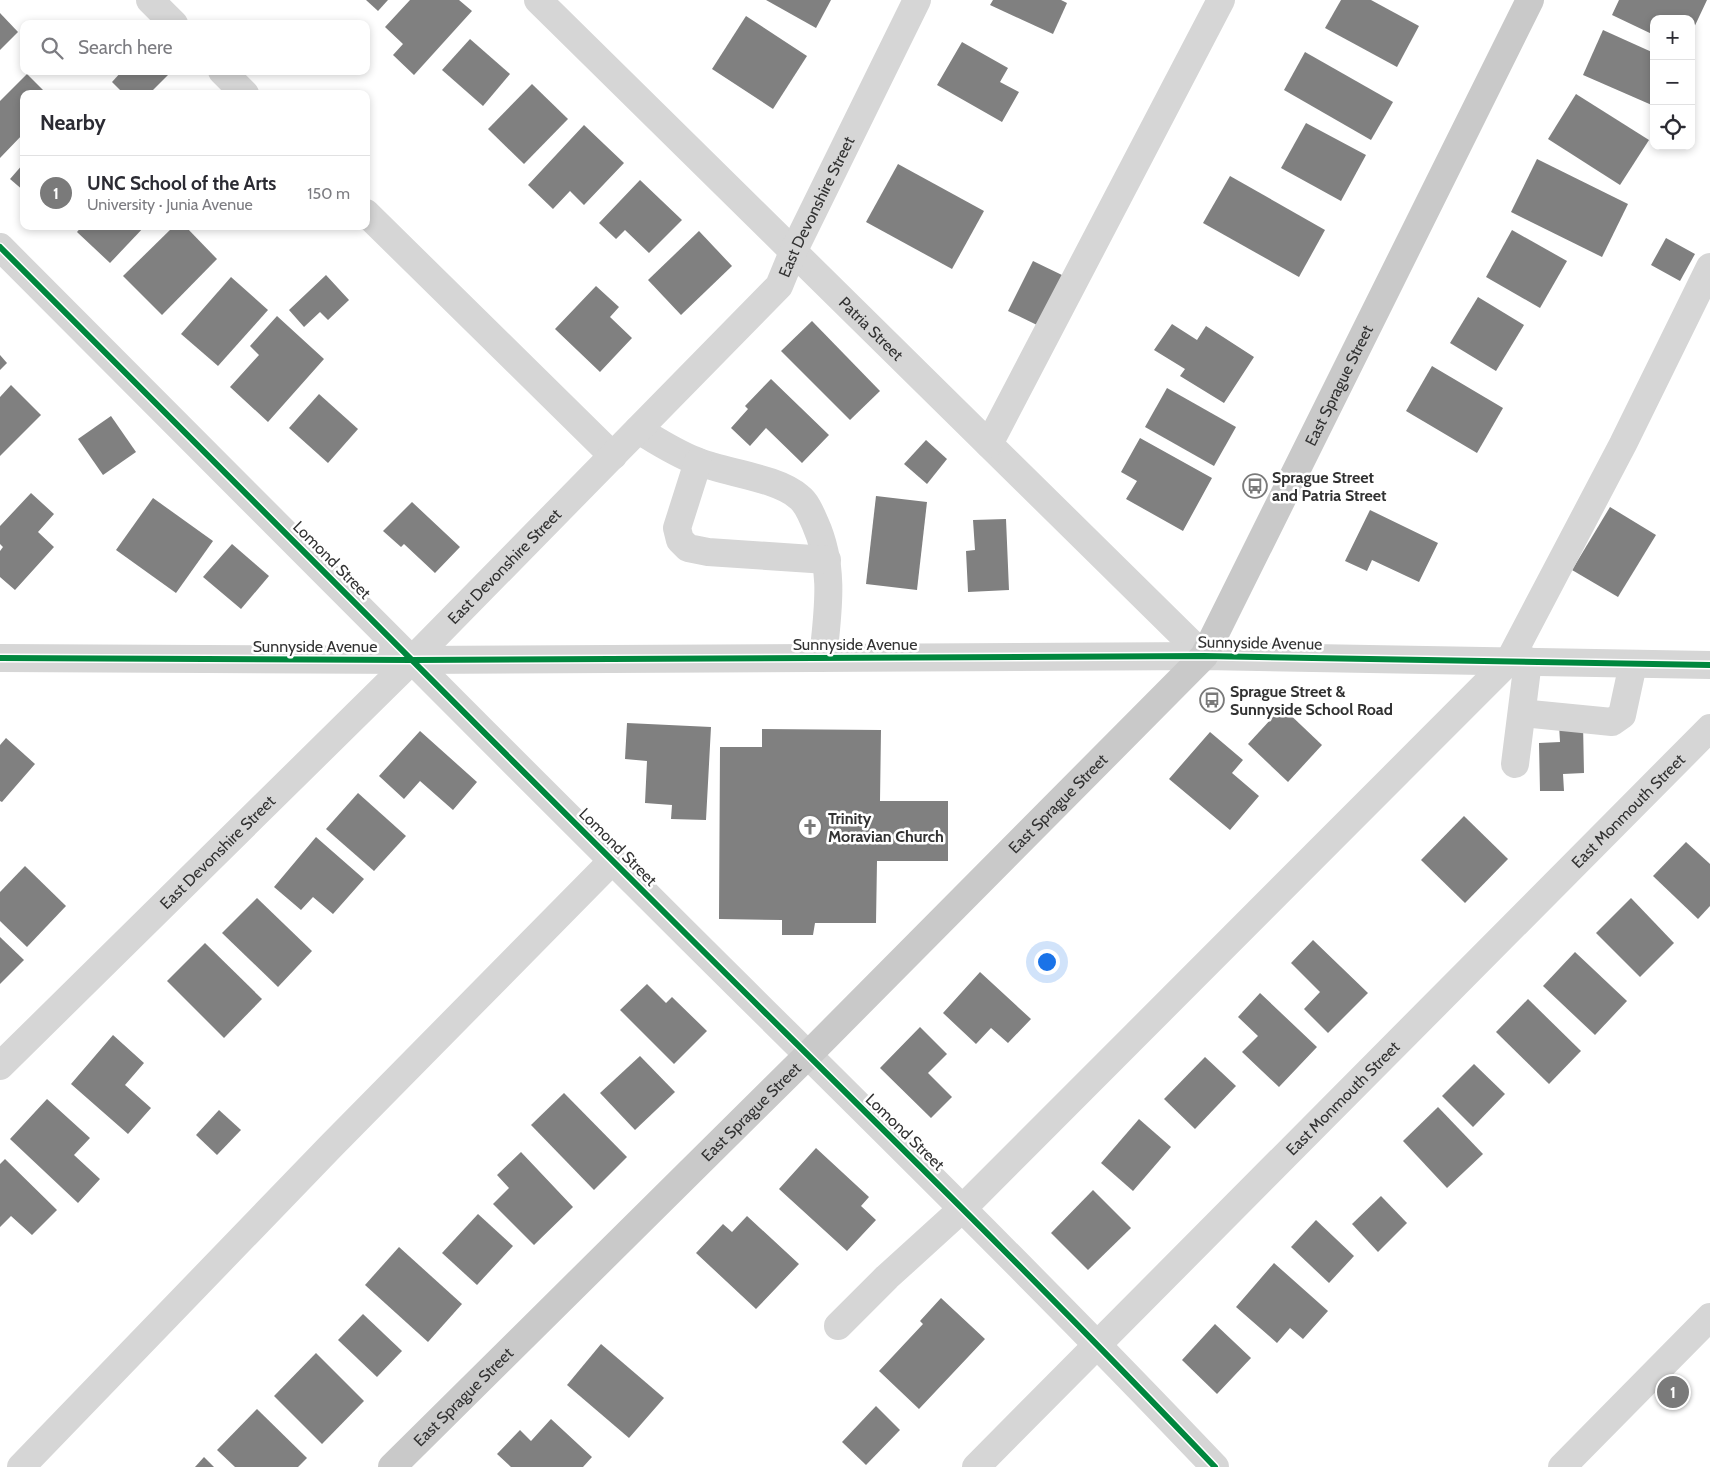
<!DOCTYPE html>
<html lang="en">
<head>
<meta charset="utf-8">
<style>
  :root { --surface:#fff; --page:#f7f7f7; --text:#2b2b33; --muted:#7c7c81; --line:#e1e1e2; --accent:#7a7a7a }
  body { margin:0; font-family:Cabin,sans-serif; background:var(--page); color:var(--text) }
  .controls { position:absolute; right:15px; top:15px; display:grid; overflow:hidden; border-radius:10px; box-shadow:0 2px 8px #0003 }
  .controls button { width:45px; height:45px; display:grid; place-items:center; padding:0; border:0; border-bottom:1px solid var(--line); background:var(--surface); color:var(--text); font:25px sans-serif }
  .you { position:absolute; left:1046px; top:961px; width:18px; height:18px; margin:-12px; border:4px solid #fff; border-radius:50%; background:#1a73e8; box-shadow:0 0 0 8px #1a73e833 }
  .badge { display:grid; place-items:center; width:32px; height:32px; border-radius:50%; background:var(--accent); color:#fff; font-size:16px; font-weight:700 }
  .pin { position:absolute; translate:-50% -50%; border:2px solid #fff; box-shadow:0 1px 5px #0006 }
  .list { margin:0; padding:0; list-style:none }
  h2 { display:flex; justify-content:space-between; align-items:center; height:65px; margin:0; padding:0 20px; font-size:21px }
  h2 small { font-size:16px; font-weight:400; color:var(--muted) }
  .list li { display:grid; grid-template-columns:32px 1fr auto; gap:15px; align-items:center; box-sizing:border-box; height:75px; padding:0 20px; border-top:1px solid var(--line) }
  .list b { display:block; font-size:19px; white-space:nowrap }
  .list p { margin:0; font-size:16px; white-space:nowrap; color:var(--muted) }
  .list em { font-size:16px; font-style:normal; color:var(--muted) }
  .icon { flex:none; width:28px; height:28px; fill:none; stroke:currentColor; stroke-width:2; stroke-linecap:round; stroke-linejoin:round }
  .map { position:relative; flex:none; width:1710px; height:1467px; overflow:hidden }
  .search { position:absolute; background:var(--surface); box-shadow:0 2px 8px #0003; left:20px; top:20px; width:350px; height:55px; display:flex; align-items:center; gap:12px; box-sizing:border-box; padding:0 18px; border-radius:10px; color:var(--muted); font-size:19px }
  .panel { position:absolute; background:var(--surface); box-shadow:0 2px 8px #0003; left:20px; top:90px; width:350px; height:140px; border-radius:10px }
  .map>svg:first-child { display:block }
  .building { fill:#808080 }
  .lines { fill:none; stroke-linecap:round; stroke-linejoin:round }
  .minor { stroke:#d6d6d6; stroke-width:28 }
  .major { stroke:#c9c9c9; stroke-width:28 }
  .cycleway-casing { stroke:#fff; stroke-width:9 }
  .cycleway { stroke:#00873e; stroke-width:6 }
  .labels { text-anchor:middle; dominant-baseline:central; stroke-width:5; stroke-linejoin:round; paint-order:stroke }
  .street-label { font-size:16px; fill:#323232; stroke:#fff }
  .poi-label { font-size:16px; font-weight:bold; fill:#323232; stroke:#fff; text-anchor:start }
</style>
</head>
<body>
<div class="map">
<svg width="1710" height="1467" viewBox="0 0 1710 1467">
  <rect width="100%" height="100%" fill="#fff"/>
  <g class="building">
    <path d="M366 0H388L378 11Z"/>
    <path d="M410 0H459L472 11 414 75 393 55 403 44 385 27Z"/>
    <path d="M766 0H831L816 28Z"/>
    <path d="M993 0H1061L1067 3 1053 34 990 5Z"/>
    <path d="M1341 0H1371L1419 26 1397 67 1325 28Z"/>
    <path d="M1619 0H1707L1691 34V19H1654V35L1612 15Z"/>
    <path d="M0 13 18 32 0 50Z"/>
    <path d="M746 16 807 56 773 109 712 69Z"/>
    <path d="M1603 30 1654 53V106L1583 75Z"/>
    <path d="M470 39 510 74 483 106 442 70Z"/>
    <path d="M962 42 1008 68 1000 82 1019 92 1002 122 937 85Z"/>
    <path d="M1305 52 1393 102 1371 140 1284 90Z"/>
    <path d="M122 71H168L170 73 149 94H124L112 82Z"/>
    <path d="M27 74 47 94H24V133L0 158V101Z"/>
    <path d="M532 84 568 119 524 164 488 129Z"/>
    <path d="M1576 94 1649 140 1620 185 1548 139Z"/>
    <path d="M1306 123 1366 155 1341 201 1281 168Z"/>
    <path d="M584 125 624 163 584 205 570 191 553 209 528 185Z"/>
    <path d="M1537 159 1628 204 1602 257 1511 212Z"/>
    <path d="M24 163V191L10 179Z"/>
    <path d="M898 164 984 211 952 269 866 222Z"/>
    <path d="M1230 176 1325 230 1299 277 1203 223Z"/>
    <path d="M640 180 682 220 649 253 625 230 616 239 599 223Z"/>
    <path d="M82 226H145L110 263 77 232Z"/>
    <path d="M174 226H185L217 259 162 315 123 276Z"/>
    <path d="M1512 230 1567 261 1540 308 1486 277Z"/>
    <path d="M699 231 732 266 681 315 648 280Z"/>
    <path d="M1666 238 1695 254 1680 281 1651 265Z"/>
    <path d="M1033 261 1064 276 1039 326 1008 311Z"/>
    <path d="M326 275 349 300 328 320 320 312 304 327 289 310Z"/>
    <path d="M231 277 268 310 218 366 181 334Z"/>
    <path d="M596 286 619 307 610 317 632 338 600 372 555 329Z"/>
    <path d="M1478 297 1524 325 1496 371 1450 343Z"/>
    <path d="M277 316 324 359 268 422 230 387 259 355 250 346Z"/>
    <path d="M812 321 880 391 850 420 781 351Z"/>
    <path d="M1172 324 1197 340 1206 326 1254 357 1224 403 1180 376 1185 369 1154 350Z"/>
    <path d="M0 355 7 363 0 370Z"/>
    <path d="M1432 366 1503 408 1477 453 1406 411Z"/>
    <path d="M771 379 829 435 802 463 766 428 750 446 731 428 748 409 745 406Z"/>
    <path d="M11 385 41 415 0 456V397Z"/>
    <path d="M1167 388 1236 427 1214 466 1145 427Z"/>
    <path d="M319 394 358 429 328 463 289 428Z"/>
    <path d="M111 416 136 452 103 475 78 439Z"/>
    <path d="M1140 438 1212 478 1183 531 1126 499 1137 481 1121 472Z"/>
    <path d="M926 440 947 459 927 484 904 464Z"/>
    <path d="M31 493 54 514 38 532 54 547 15 590 0 577V551L3 547 0 544V526Z"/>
    <path d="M876 496 927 502 917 590 866 584Z"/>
    <path d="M153 498 213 541 176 593 116 550Z"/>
    <path d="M412 502 460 547 435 573 404 544 401 547 383 531Z"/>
    <path d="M1610 507 1656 535 1618 597 1572 570Z"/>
    <path d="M1370 510 1438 543 1419 582 1372 560 1367 571 1345 561Z"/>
    <path d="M1006 519 1009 590 968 592 966 551 975 550 973 520Z"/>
    <path d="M232 544 269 576 241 609 203 577Z"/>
    <path d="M1282 707 1322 745 1288 782 1248 744Z"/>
    <path d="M627 723 711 727 706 820 671 819 672 805 645 803 647 761 625 759Z"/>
    <path d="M1583 723 1584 773 1563 774 1564 791H1540L1539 743 1560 742 1559 724Z"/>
    <path d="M762 729 881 730 880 801H948V861H877L876 923H815L813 935H782V920L719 919 720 747H762Z"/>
    <path d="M420 731 477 782 453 810 420 781 404 799 379 776Z"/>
    <path d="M1210 732 1243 760 1232 773 1259 796 1230 830 1169 779Z"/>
    <path d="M6 738 35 764 2 802 0 801V745Z"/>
    <path d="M358 793 406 836 374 871 326 829Z"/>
    <path d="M1464 816 1508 859 1465 903 1421 860Z"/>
    <path d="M316 837 364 879 333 914 313 897 301 910 274 887Z"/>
    <path d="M1686 842 1710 864V906L1698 919 1653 876Z"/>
    <path d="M25 866 66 906 27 947 0 921V892Z"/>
    <path d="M257 898 312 951 278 987 222 933Z"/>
    <path d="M1631 898 1674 943 1640 977 1596 933Z"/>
    <path d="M0 937 24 960 0 984Z"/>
    <path d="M1313 940 1368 993 1328 1033 1304 1009 1320 992 1291 963Z"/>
    <path d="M205 943 262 999 224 1038 167 981Z"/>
    <path d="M1575 952 1627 1001 1595 1035 1543 986Z"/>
    <path d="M980 972 1031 1019 1008 1043 991 1028 976 1044 943 1013Z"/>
    <path d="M647 984 666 1003 672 997 707 1031 674 1064 620 1010Z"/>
    <path d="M1260 993 1317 1047 1279 1087 1242 1052 1258 1036 1238 1017Z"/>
    <path d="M1528 999 1581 1051 1549 1084 1496 1032Z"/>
    <path d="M920 1027 947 1054 928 1073 952 1097 931 1118 880 1068Z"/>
    <path d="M113 1035 144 1063 125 1085 151 1108 128 1134 71 1084Z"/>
    <path d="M640 1056 675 1092 635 1130 600 1093Z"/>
    <path d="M1205 1057 1236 1086 1195 1129 1164 1099Z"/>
    <path d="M1474 1064 1505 1094 1473 1127 1442 1096Z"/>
    <path d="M564 1093 627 1157 594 1190 531 1125Z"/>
    <path d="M47 1099 90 1138 74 1155 100 1179 78 1203 10 1139Z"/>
    <path d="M1438 1107 1483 1154 1447 1188 1403 1141Z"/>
    <path d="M219 1110 241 1130 217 1155 196 1135Z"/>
    <path d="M1139 1119 1171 1147 1133 1191 1101 1163Z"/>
    <path d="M816 1148 869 1197 861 1206 876 1220 847 1251 779 1189Z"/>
    <path d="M521 1152 573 1207 534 1245 493 1204 509 1188 497 1175Z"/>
    <path d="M5 1159 57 1210 32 1235 11 1216 0 1227V1164Z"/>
    <path d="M1093 1190 1131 1228 1088 1270 1051 1233Z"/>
    <path d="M1381 1196 1407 1223 1378 1252 1352 1224Z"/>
    <path d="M478 1214 513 1246 477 1285 442 1253Z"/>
    <path d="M747 1216 799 1264 756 1309 696 1253 723 1224 732 1232Z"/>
    <path d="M1316 1220 1354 1256 1329 1283 1291 1247Z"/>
    <path d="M399 1247 462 1304 428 1342 365 1285Z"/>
    <path d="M1274 1263 1328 1311 1303 1339 1290 1328 1277 1343 1236 1307Z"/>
    <path d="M941 1298 985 1339 919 1409 879 1371 923 1324 920 1321Z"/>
    <path d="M363 1314 402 1351 377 1377 338 1340Z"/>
    <path d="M1215 1324 1251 1358 1217 1394 1182 1360Z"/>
    <path d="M601 1344 664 1398 629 1438 567 1385Z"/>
    <path d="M316 1353 364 1401 322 1444 274 1396Z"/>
    <path d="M876 1406 900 1430 866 1465 842 1442Z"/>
    <path d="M257 1409 307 1458 298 1467H235L217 1450Z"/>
    <path d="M551 1419 592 1457 583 1467H511L497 1454 520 1430 531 1441Z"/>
    <path d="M204 1457 214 1467H195Z"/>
  </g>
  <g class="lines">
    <g class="minor">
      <path d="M150 0 174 24"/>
      <path id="s1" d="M538 0 1204 656"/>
      <path d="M222 71 245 94"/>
      <path d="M366 213 613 456"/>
      <path d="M0 247C228 476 456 705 685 933 863 1110 1042 1285 1215 1467"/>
      <path d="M638 430C658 441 678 455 699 462 727 473 778 478 799 497 807 503 811 514 815 523 835 567 828 611 823 658"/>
      <path d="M989 444 1221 0"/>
      <path d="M698 462 677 528 680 540 688 548 708 552 827 560"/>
      <path d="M0 658 412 660 1204 656 1710 665"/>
      <path d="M1522 713 1612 722 1622 715 1633 664"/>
      <path d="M1515 764 1528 661"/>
      <path id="s2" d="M0 1066 412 660 779 286 793 252 917 0"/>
      <path d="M838 1326 887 1277 963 1208 1509 661 1623 444 1710 267"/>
      <path d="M21 1467 331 1146 612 861"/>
      <path id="s3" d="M976 1467 1710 728"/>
      <path d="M1562 1467 1710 1317"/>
    </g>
    <path class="major" id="s4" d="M392 1467 808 1055 1204 656 1530 0"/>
    <g class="cycleway-casing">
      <g id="cycleway">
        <path d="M0 247C228 476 456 705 685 933 863 1110 1042 1285 1215 1467"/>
        <path d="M0 658 412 660 1204 656 1710 665"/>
      </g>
    </g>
    <use href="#cycleway" class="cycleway"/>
  </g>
  <defs>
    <g id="bus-ring" transform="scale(1.25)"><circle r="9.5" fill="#fff" stroke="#7a7a7a" stroke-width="1.5"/><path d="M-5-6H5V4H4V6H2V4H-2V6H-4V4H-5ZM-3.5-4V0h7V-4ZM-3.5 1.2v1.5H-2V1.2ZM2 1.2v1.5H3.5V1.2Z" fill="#7a7a7a"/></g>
    <g id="church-ring" transform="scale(1.25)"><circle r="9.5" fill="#fff" stroke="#7a7a7a" stroke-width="1.5"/><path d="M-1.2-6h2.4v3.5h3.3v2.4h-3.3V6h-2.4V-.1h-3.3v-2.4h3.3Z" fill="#7a7a7a"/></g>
  </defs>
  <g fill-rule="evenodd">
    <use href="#bus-ring" x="1255" y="486"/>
    <use href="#bus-ring" x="1212" y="700"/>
    <use href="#church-ring" x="810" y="827"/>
  </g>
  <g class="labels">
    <g class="street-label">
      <text stroke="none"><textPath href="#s2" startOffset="1190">East Devonshire Street</textPath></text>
      <text stroke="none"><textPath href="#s1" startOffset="468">Patria Street</textPath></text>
      <text stroke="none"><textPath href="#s4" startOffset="1450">East Sprague Street</textPath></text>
      <text transform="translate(332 560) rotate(45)">Lomond Street</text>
      <text stroke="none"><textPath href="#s2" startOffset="710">East Devonshire Street</textPath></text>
      <text transform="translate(1260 643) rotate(1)">Sunnyside Avenue</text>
      <text x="855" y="644">Sunnyside Avenue</text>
      <text x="315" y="646">Sunnyside Avenue</text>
      <text stroke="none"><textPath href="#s4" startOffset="940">East Sprague Street</textPath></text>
      <text stroke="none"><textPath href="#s3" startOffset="925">East Monmouth Street</textPath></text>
      <text transform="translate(618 847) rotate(45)">Lomond Street</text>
      <text stroke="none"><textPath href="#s2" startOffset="305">East Devonshire Street</textPath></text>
      <text stroke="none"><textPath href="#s3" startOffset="520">East Monmouth Street</textPath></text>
      <text stroke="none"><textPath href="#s4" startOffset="505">East Sprague Street</textPath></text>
      <text transform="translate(905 1132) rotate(44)">Lomond Street</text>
      <text stroke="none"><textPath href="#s4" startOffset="100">East Sprague Street</textPath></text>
    </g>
    <g class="poi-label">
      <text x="1272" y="477">Sprague Street<tspan x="1272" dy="18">and Patria Street</tspan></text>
      <text x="1230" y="691">Sprague Street &amp;<tspan x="1230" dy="18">Sunnyside School Road</tspan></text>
      <text x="828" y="818">Trinity<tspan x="828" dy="18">Moravian Church</tspan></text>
    </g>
  </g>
</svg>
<div class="controls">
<button>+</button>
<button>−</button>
<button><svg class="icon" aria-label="locate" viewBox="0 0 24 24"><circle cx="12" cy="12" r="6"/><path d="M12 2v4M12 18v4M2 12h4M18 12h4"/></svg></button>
</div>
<div class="you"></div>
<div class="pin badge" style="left:1673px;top:1392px">1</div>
<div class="search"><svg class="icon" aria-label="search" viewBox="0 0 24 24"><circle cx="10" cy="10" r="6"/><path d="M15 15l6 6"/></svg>Search here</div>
<section class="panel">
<h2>Nearby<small></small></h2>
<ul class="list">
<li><span class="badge">1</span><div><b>UNC School of the Arts</b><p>University · Junia Avenue</p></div><em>150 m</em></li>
</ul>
</section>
</div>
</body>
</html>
